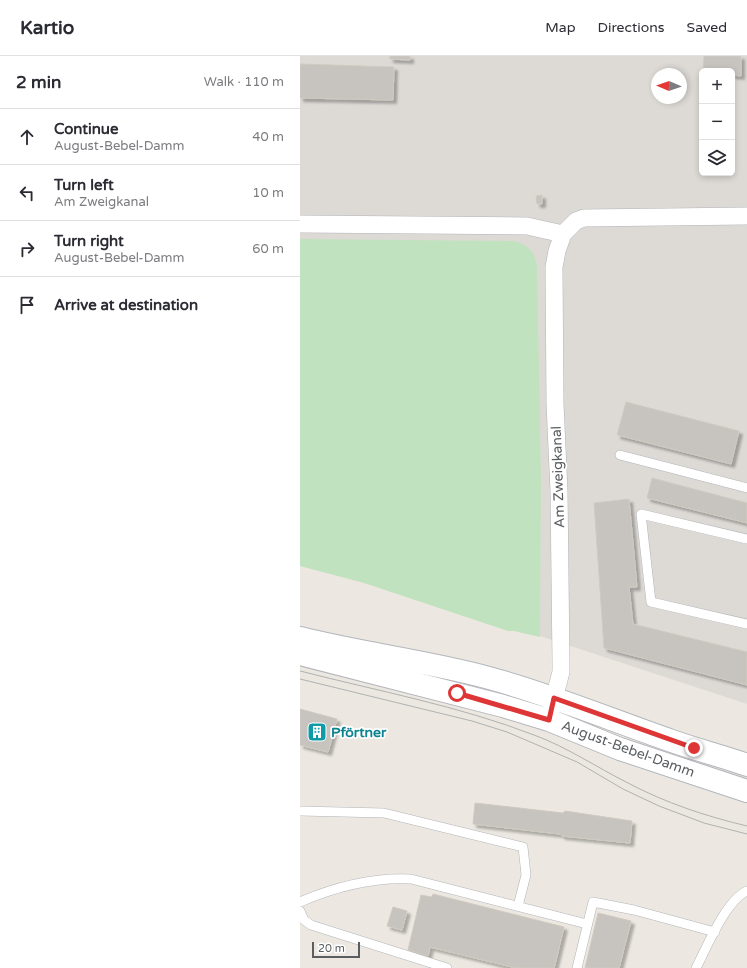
<!DOCTYPE html>
<html lang="en">
<head>
<meta charset="utf-8">
<style>
  :root { --surface:#fff; --page:#f2f2f3; --text:#2b2b33; --muted:#7c7c81; --line:#e1e1e2 }
  body { margin:0; font-family:"Varela Round",sans-serif; background:var(--page); color:var(--text) }
  .controls { position:absolute; right:12px; top:12px; display:grid; overflow:hidden; border-radius:6px; box-shadow:0 2px 6px #0003 }
  .controls button { width:36px; height:36px; display:grid; place-items:center; padding:0; border:0; border-bottom:1px solid var(--line); background:var(--surface); color:var(--text); font:20px sans-serif }
  .compass { position:absolute; left:351px; top:12px; width:36px; height:36px; border-radius:50%; background:var(--surface); box-shadow:0 2px 6px #0003; rotate:272deg }
  .scale { position:absolute; left:12px; bottom:10px; width:48px; box-sizing:border-box; padding-left:4px; border:2px solid #5a5e61; border-top:0; font-size:11px; line-height:14px; white-space:nowrap; color:#5a5e61; -webkit-text-stroke:3px #fff; paint-order:stroke }
  .stop { position:absolute; width:12px; height:12px; margin:-9px; border:3px solid #de3536; border-radius:50%; background:#fff }
  .stop.end { background:#de3536; border-color:#fff; box-shadow:0 1px 4px #0008 }
  .list { margin:0; padding:0; list-style:none }
  h2 { display:flex; justify-content:space-between; align-items:center; height:52px; margin:0; padding:0 16px; font-size:17px }
  h2 small { font-size:13px; font-weight:400; color:var(--muted) }
  .list li { display:grid; grid-template-columns:26px 1fr auto; gap:12px; align-items:center; box-sizing:border-box; height:56px; padding:0 16px; border-top:1px solid var(--line) }
  .list b { display:block; font-size:15px; white-space:nowrap }
  .list p { margin:0; font-size:13px; white-space:nowrap; color:var(--muted) }
  .list em { font-size:13px; font-style:normal; color:var(--muted) }
  .icon { flex:none; width:22px; height:22px; fill:none; stroke:currentColor; stroke-width:2; stroke-linecap:round; stroke-linejoin:round }
  .map { position:relative; flex:none; width:447px; height:912px; overflow:hidden }
  header { display:flex; align-items:center; gap:24px; box-sizing:border-box; height:56px; padding:0 20px; background:var(--surface); border-bottom:1px solid var(--line) }
  header strong { font-size:19px }
  nav { display:flex; gap:22px; margin-inline-start:auto; font-size:14px }
  main { display:flex }
  aside { flex:1; background:var(--surface) }
  .map>svg:first-child { display:block }
  .industrial { fill:#dddad6; fill-rule:evenodd }
  .green { fill:#c1e2be }
  .building { fill:#c7c3be; stroke:#d0cac0; filter:url(#shadow) }
  .lines { fill:none; stroke-linecap:round; stroke-linejoin:round }
  .lane-casing { stroke:#b2b4b8; stroke-width:10 }
  .street-casing { stroke:#b2b4b8; stroke-width:18 }
  .secondary-casing { stroke:#b3b6bb; stroke-width:24 }
  .lane { stroke:#fff; stroke-width:9 }
  .street { stroke:#fff; stroke-width:17 }
  .secondary { stroke:#fff; stroke-width:22 }
  .tram { stroke:#b0b1b1; stroke-width:1 }
  .route { stroke:#de3536; stroke-width:5 }
  .labels { text-anchor:middle; dominant-baseline:central; stroke-width:3.5; stroke-linejoin:round; paint-order:stroke }
  .street-label { font-size:14px; fill:#5a5e61; stroke:#fff }
  .culture-label { font-size:14px; font-weight:bold; fill:#0d838f; stroke:#fff; text-anchor:start }
</style>
</head>
<body>
<header>
<strong>Kartio</strong>
<nav><a>Map</a><a>Directions</a><a>Saved</a></nav>
</header>
<main>
<aside>
<h2>2 min<small>Walk · 110 m</small></h2>
<ul class="list">
<li><svg class="icon" aria-label="ahead" viewBox="0 0 24 24"><path d="M12 20V5M6 11l6-6 6 6"/></svg><div><b>Continue</b><p>August-Bebel-Damm</p></div><em>40 m</em></li>
<li><svg class="icon" aria-label="left" viewBox="0 0 24 24"><path d="M17 20v-9H6M10 6l-5 5 5 5"/></svg><div><b>Turn left</b><p>Am Zweigkanal</p></div><em>10 m</em></li>
<li><svg class="icon" aria-label="right" viewBox="0 0 24 24"><path d="M7 20v-9h11M14 6l5 5-5 5"/></svg><div><b>Turn right</b><p>August-Bebel-Damm</p></div><em>60 m</em></li>
<li><svg class="icon" aria-label="arrive" viewBox="0 0 24 24"><path d="M6 21V4h12l-3 4 3 4H6"/></svg><div><b>Arrive at destination</b></div></li>
</ul>
</aside>
<div class="map">
<svg width="447" height="912" viewBox="0 0 447 912">
  <defs>
    <filter id="shadow"><feDropShadow dx="3.5" dy="3.5" stdDeviation="1" flood-color="#0004"/></filter>
  </defs>
  <rect width="100%" height="100%" fill="#ece8e1"/>
  <path class="industrial" d="M0 0H447V648L97 533 0 510ZM402 15H432V117H402ZM357 18H381V42H357Z"/>
  <path class="green" d="M0 183 215 185C228 189 235 196 237 210L241 423 240 581 214 575H208L64 527 0 510Z"/>
  <g class="building">
    <path d="M90 0H110V4L90 3Z"/>
    <path d="M404 0H441V20L432 19V15H403Z"/>
    <path d="M0 8 94 11 93 44 0 42Z"/>
    <path d="M242 139V148H237L236 140Z"/>
    <path d="M326 346 439 375 431 408 317 379Z"/>
    <path d="M352 422 447 447V467L347 442Z"/>
    <path d="M329 443 337 531H329L333 568 447 596V629L304 592 294 447Z"/>
    <path d="M0 653 37 663 28 696 0 689Z"/>
    <path d="M175 747 263 757 265 755 332 765 330 787 262 780 260 778 173 768Z"/>
    <path d="M133 838 264 871 254 912H216L130 891 128 900 108 894 121 839 132 841Z"/>
    <path d="M93 851 107 855 102 874 87 870Z"/>
    <path d="M298 857 331 865 319 912H285Z"/>
  </g>
  <g class="lines">
    <g class="lane-casing">
      <g id="lane">
        <path d="M320 399 447 432"/>
        <path d="M447 483 341 458 351 546 447 568"/>
        <path d="M0 755 84 757 223 791 226 819 218 850"/>
        <path d="M0 846C35 831 72 821 111 823L287 868"/>
        <path d="M0 855 4 864 11 869 147 912"/>
        <path d="M277 912 293 846 334 854 415 876"/>
        <path d="M396 912C407 891 426 844 447 835"/>
      </g>
    </g>
    <g class="street-casing">
      <g id="street">
        <path d="M0 168 227 170 263 178"/>
        <path d="M251 654 261 616V606L259 435 255 348 254 211 257 195 263 178 276 165 284 162 447 160"/>
      </g>
    </g>
    <g class="secondary-casing">
      <g id="secondary">
        <path d="M0 582C63 598 127 605 189 622 252 639 311 664 372 685 397 694 422 700 447 709"/>
        <path d="M0 598 203 650 249 664 320 693 447 735"/>
      </g>
    </g>
    <use href="#lane" class="lane"/>
    <use href="#street" class="street"/>
    <use href="#secondary" class="secondary"/>
    <g class="tram">
      <path d="M0 615C78 635 159 650 234 679 267 691 296 711 328 727 366 747 405 760 447 770"/>
      <path d="M0 623 172 665 207 676 277 706 323 733 359 750 404 767 447 778"/>
    </g>
  </g>
  <g class="lines">
    <path class="route" d="M157 637 249 664 254 642 394 692"/>
  </g>
  <defs>
    <g id="building-square" transform="scale(1)"><rect x="-9" y="-9" width="18" height="18" rx="4" fill="#0f9aa8" stroke="#fff"/><path d="M-4-6H4V6H1V3H-1V6H-4ZM-2.5-4.3h1.7v1.8h-1.7ZM.8-4.3h1.7v1.8H.8ZM-2.5-1h1.7V.8h-1.7ZM.8-1h1.7V.8H.8Z" fill="#fff"/></g>
  </defs>
  <g fill-rule="evenodd">
    <use href="#building-square" x="17" y="676"/>
  </g>
  <g class="labels">
    <g class="street-label">
      <text transform="translate(258 421) rotate(-92)">Am Zweigkanal</text>
      <text transform="translate(328 693) rotate(20)">August-Bebel-Damm</text>
    </g>
    <g class="culture-label">
      <text x="31" y="676">Pförtner</text>
    </g>
  </g>
</svg>
<div class="controls">
<button>+</button>
<button>−</button>
<button><svg class="icon" aria-label="layers" viewBox="0 0 24 24"><path d="M12 4l9 5-9 5-9-5zM3 14l9 5 9-5"/></svg></button>
</div>
<svg class="compass" viewBox="-18 -18 36 36"><path d="M0-13l5 13h-10z" fill="#e53935"/><path d="M0 13l5-13h-10z" fill="#7c7c81"/></svg>
<div class="scale">20 m</div>
<div class="stop" style="left:157px;top:637px"></div>
<div class="stop end" style="left:394px;top:692px"></div>
</div>
</main>
</body>
</html>
